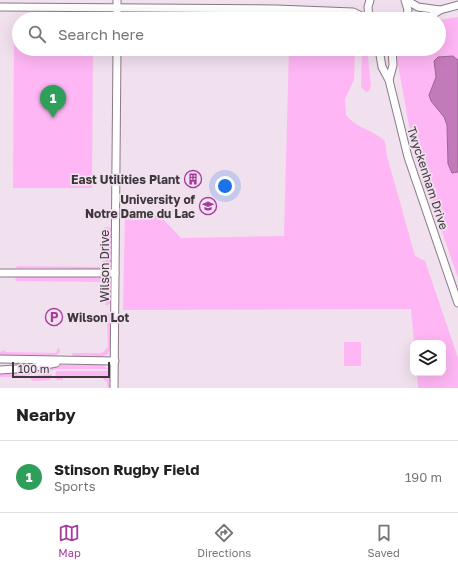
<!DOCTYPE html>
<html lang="en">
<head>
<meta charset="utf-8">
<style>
  :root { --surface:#fff; --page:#f6f6f6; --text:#222; --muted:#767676; --line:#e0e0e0; --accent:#a63b9d }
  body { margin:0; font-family:"Golos Text",sans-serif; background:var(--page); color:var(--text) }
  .controls { position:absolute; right:12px; bottom:12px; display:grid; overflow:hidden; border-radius:8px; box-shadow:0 4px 16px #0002 }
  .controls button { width:36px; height:36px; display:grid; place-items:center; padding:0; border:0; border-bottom:1px solid var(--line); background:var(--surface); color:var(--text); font:20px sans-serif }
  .scale { position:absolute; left:12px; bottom:10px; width:98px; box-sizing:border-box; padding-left:4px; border:2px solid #3e383d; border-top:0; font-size:11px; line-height:14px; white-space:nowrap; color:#3e383d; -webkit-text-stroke:3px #f1e0ee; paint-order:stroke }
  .you { position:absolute; left:225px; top:186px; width:14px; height:14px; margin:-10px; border:3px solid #fff; border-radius:50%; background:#1a73e8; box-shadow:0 0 0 6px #1a73e833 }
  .badge { display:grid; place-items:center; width:26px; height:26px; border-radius:50%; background:var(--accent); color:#fff; font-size:13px; font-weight:700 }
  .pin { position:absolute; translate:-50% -33px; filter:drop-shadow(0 1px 2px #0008) }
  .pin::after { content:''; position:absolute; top:21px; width:14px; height:12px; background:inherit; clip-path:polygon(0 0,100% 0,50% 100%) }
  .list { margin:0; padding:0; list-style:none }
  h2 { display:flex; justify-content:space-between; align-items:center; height:52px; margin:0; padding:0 16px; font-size:17px }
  h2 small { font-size:13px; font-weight:400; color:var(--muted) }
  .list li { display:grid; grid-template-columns:26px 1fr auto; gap:12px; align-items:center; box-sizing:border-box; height:72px; padding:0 16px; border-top:1px solid var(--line) }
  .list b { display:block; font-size:15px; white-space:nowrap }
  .list p { margin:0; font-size:13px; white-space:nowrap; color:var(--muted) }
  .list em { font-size:13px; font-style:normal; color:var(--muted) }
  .icon { flex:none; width:22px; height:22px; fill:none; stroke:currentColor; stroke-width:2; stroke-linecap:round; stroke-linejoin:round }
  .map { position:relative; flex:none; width:458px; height:388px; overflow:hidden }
  .search { position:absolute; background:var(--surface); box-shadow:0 4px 16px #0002; left:12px; right:12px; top:12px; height:44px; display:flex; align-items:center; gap:10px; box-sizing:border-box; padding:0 14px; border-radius:22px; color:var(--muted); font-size:15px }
  .sheet { height:124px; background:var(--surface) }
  nav { display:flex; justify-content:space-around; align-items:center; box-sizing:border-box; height:56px; border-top:1px solid var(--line); background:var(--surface); font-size:11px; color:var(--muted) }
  nav a { display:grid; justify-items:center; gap:2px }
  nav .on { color:var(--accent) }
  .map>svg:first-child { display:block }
  .green { fill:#feb6f4 }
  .water { fill:#c37aba; stroke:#9b6694 }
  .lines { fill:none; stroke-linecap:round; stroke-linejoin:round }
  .minor-casing { stroke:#8a7b87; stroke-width:9 }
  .minor { stroke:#fff; stroke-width:7 }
  .labels { text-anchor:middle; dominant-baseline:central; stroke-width:3.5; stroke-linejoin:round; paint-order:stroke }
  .street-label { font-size:12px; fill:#3e383d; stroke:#f1e0ee }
  .poi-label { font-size:12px; font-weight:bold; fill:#3e383d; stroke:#f1e0ee; text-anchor:end }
</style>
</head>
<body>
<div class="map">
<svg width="458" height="388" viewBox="0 0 458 388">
  <rect width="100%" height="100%" fill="#f1e0ee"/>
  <g class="green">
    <path d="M458 17V60L453 56 434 66 436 77 430 91 447 125 448 164 458 172V278L413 148 396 53V49H439V20Z"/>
    <path d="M14 36H19V49H93L92 188H13Z"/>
    <path d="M289 49H355L354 80 345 99 346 115C356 128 373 130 385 141L387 156 415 256 425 261 458 358V388H418L417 373H443V343H414L411 309 123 310 125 215 160 216 181 238 284 236Z"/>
    <path d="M362 49H367L371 85 369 91 366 92 361 87Z"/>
    <path d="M105 227 112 228C112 239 116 262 106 269L16 268 17 266 102 267 103 261H105V257L109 256V230L104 228Z"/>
    <path d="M18 276 103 277 105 278 103 282 17 281 15 279Z"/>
    <path d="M110 281 112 284 111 303 106 306 105 301 108 300V289L106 284Z"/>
    <path d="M109 313 111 315V348C107 362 84 357 73 357L72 353H102L108 347 107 315Z"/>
    <rect x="344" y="342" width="17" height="24"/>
    <path d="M58 348 60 349V352L54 357 0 356V352L5 350V352L56 353Z"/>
    <path d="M57 365H102L109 369H57L18 377H0V372Z"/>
    <path d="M56 371H110L111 387H107V382L101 377 63 376V380H57L55 378Z"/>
    <path d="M50 373 52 375 50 380 33 381 29 377Z"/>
  </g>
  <path class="water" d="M453 56 458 60V172L452 173 448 164 447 125 444 117 431 101 429 95 436 77 434 61 438 57Z"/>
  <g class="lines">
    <g class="minor-casing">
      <g id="minor">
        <path d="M405 0 408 10 406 19"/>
        <path d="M406 0 418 7 440 10"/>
        <path d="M0 7 276 9 353 12 368 19"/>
        <path d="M117 19V0"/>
        <path d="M369 19 368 7 370 0"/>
        <path d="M422 19 429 17 440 10 458 5"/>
        <path d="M379 49 382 67 389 80 408 157 458 303"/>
        <path d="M389 80 393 65 392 49"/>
        <path d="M0 273H115"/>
        <path d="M0 359 115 361"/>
        <path d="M0 370 30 368 56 363"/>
        <path d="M114 388 117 49"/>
      </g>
    </g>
    <use href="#minor" class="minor"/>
  </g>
  <defs>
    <g id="building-ring" transform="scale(0.9)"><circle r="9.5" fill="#f1e0ee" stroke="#a63b9d" stroke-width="1.5"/><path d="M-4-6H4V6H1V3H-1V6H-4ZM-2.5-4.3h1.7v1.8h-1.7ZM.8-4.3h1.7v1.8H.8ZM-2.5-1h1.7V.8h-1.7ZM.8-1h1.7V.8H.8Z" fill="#a63b9d"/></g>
    <g id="university-ring" transform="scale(0.9)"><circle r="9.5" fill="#f1e0ee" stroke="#a63b9d" stroke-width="1.5"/><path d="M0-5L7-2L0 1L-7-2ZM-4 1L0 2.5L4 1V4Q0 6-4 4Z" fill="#a63b9d"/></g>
    <g id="parking-ring" transform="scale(0.9)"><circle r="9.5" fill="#f1e0ee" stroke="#a63b9d" stroke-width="1.5"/><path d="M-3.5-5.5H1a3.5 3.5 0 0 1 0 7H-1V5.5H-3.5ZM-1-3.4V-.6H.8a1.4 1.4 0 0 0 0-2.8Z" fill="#a63b9d"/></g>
  </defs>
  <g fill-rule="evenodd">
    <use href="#building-ring" x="193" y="179"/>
    <use href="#university-ring" x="208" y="206"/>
    <use href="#parking-ring" x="54" y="317"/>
  </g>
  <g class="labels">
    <g class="street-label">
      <text transform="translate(428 178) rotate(72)">Twyckenham Drive</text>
      <text transform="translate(104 266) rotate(-90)">Wilson Drive</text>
    </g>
    <g class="poi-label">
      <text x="180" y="179">East Utilities Plant</text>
      <text x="195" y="199">University of<tspan x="195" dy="14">Notre Dame du Lac</tspan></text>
      <text x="67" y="317" text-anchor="start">Wilson Lot</text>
    </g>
  </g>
</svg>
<div class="controls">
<button><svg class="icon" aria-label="layers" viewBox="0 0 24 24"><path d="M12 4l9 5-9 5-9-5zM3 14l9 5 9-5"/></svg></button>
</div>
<div class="scale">100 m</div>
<div class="you"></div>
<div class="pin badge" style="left:53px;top:118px;background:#2e9e5b">1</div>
<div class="search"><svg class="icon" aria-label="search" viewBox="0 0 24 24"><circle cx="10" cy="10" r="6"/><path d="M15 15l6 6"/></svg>Search here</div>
</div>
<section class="sheet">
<h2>Nearby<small></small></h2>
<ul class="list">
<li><span class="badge" style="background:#2e9e5b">1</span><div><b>Stinson Rugby Field</b><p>Sports</p></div><em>190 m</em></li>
</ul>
</section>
<nav>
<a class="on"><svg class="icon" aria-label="map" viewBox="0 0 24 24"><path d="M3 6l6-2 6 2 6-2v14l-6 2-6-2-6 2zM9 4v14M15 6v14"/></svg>Map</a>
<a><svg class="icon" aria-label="directions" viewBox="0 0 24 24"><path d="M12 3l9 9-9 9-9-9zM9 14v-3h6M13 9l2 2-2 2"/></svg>Directions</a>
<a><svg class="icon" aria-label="saved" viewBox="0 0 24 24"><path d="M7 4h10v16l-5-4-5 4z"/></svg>Saved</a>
</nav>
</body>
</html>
